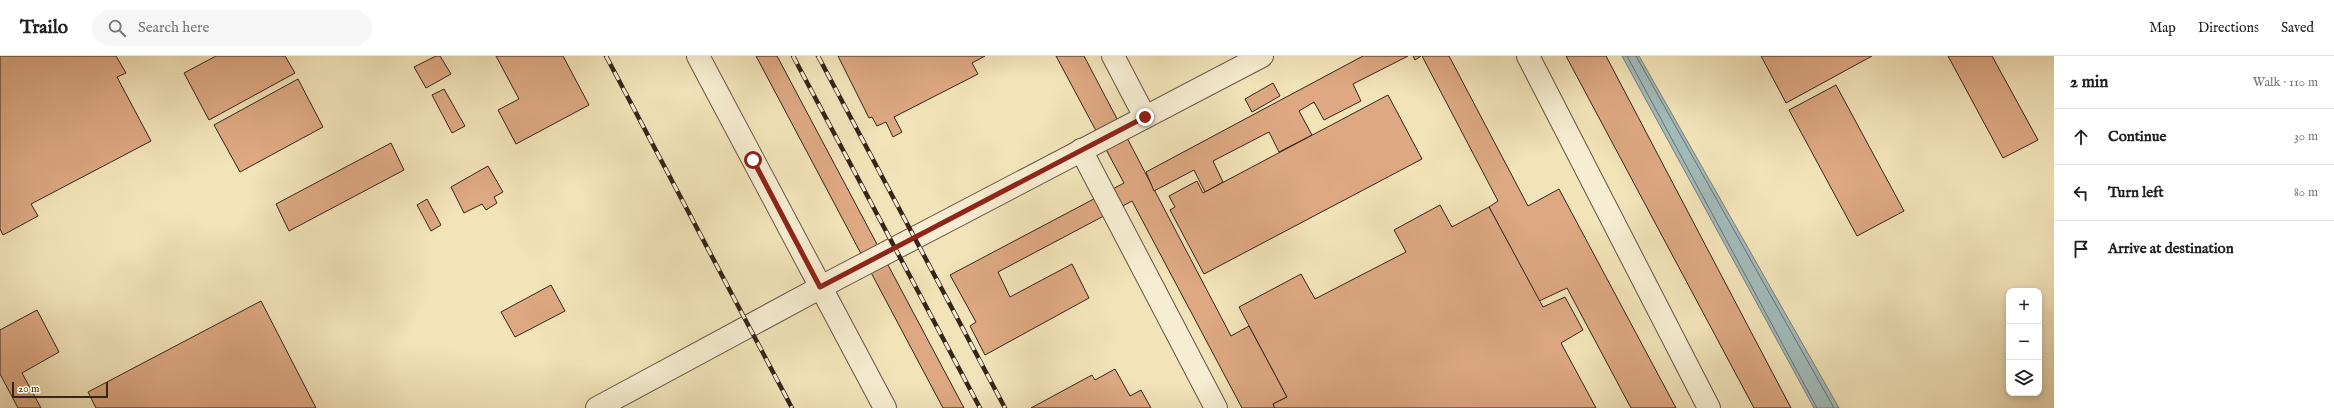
<!DOCTYPE html>
<html lang="en">
<head>
<meta charset="utf-8">
<style>
  :root { --surface:#fff; --page:#f6f6f6; --text:#202124; --muted:#757577; --line:#e0e0e0 }
  body { margin:0; font-family:"IM FELL English",serif; background:var(--page); color:var(--text) }
  .controls { position:absolute; right:12px; bottom:12px; display:grid; overflow:hidden; border-radius:8px; box-shadow:0 2px 6px #0003 }
  .controls button { width:36px; height:36px; display:grid; place-items:center; padding:0; border:0; border-bottom:1px solid var(--line); background:var(--surface); color:var(--text); font:20px sans-serif }
  .scale { position:absolute; left:12px; bottom:10px; width:96px; box-sizing:border-box; padding-left:4px; border:2px solid #37241a; border-top:0; font-size:11px; line-height:14px; white-space:nowrap; color:#37241a; -webkit-text-stroke:3px #f7edd2; paint-order:stroke }
  .stop { position:absolute; width:12px; height:12px; margin:-9px; border:3px solid #8f2418; border-radius:50%; background:#fff }
  .stop.end { background:#8f2418; border-color:#fff; box-shadow:0 1px 4px #0008 }
  .list { margin:0; padding:0; list-style:none }
  h2 { display:flex; justify-content:space-between; align-items:center; height:52px; margin:0; padding:0 16px; font-size:17px }
  h2 small { font-size:13px; font-weight:400; color:var(--muted) }
  .list li { display:grid; grid-template-columns:26px 1fr auto; gap:12px; align-items:center; box-sizing:border-box; height:56px; padding:0 16px; border-top:1px solid var(--line) }
  .list b { display:block; font-size:15px; white-space:nowrap }
  .list em { font-size:13px; font-style:normal; color:var(--muted) }
  .icon { flex:none; width:22px; height:22px; fill:none; stroke:currentColor; stroke-width:2; stroke-linecap:round; stroke-linejoin:round }
  .map { position:relative; flex:none; width:2054px; height:352px; overflow:hidden }
  header { display:flex; align-items:center; gap:24px; box-sizing:border-box; height:56px; padding:0 20px; background:var(--surface); border-bottom:1px solid var(--line) }
  header strong { font-size:19px }
  nav { display:flex; gap:22px; margin-inline-start:auto; font-size:14px }
  .search { width:280px; height:36px; background:var(--page); display:flex; align-items:center; gap:10px; box-sizing:border-box; padding:0 14px; border-radius:22px; color:var(--muted); font-size:15px }
  main { display:flex }
  aside { flex:1; background:var(--surface) }
  .map>svg:first-child { display:block }
  .water { fill:#a2bbbb; stroke:#777f7b }
  .lines { fill:none; stroke-linecap:round; stroke-linejoin:round }
  .shore { stroke:#6c706a; stroke-width:1 }
  .building { fill:#dda882; stroke:#37241a }
  .minor-casing { stroke:#665442; stroke-width:24 }
  .minor { stroke:#f7edd2; stroke-width:22 }
  .rail-casing { stroke:#37241a; stroke-width:4.5 }
  .rail { stroke:#f7edd2; stroke-width:3; stroke-dasharray:9; stroke-linecap:butt }
  .route { stroke:#8f2418; stroke-width:5 }
</style>
</head>
<body>
<header>
<strong>Trailo</strong>
<div class="search"><svg class="icon" aria-label="search" viewBox="0 0 24 24"><circle cx="10" cy="10" r="6"/><path d="M15 15l6 6"/></svg>Search here</div>
<nav><a>Map</a><a>Directions</a><a>Saved</a></nav>
</header>
<main>
<div class="map">
<svg width="2054" height="352" viewBox="0 0 2054 352">
  <rect width="100%" height="100%" fill="#f2e3b9"/>
  <filter id="stains"><feTurbulence type="fractalNoise" baseFrequency=".005" numOctaves="4"/><feColorMatrix values="0 0 0 0 .2 0 0 0 0 .09 0 0 0 0 .02 0 0 0 .5 -.17"/></filter>
  <radialGradient id="worn" r=".72"><stop offset=".6" stop-color="#630" stop-opacity="0"/><stop offset="1" stop-color="#630" stop-opacity=".3"/></radialGradient>
  <path class="water" d="M1622 0H1639L1839 352H1814Z"/>
  <g class="lines">
    <g class="shore">
      <path d="M1627 0 1817 352"/>
      <path d="M1636 0 1834 352"/>
    </g>
  </g>
  <g class="building">
    <path d="M0 0H116L126 17 117 21 151 85 31 148 38 160 3 179 0 173Z"/>
    <path d="M216 0H285L295 17 209 64 184 17Z"/>
    <path d="M436 0H440L451 18 426 32 414 11Z"/>
    <path d="M496 0H563L589 49 516 88 498 54 519 43Z"/>
    <path d="M756 0H777L964 352H943Z"/>
    <path d="M838 0H985L972 7 978 18 894 61 902 76 893 81 886 66 877 70 872 61 869 62Z"/>
    <path d="M1056 0H1084L1231 280 1249 270 1287 341 1273 348 1275 352H1242L1132 145 998 216 1010 241 1072 208 1089 242 985 299 970 270 976 266 950 219 1124 127Z"/>
    <path d="M1363 0H1408L1353 28 1361 45 1324 64 1314 46 1299 55 1312 79 1279 96 1269 76 1213 105 1223 126 1205 136 1194 114 1154 135 1146 116Z"/>
    <path d="M1413 0H1421L1415 4Z"/>
    <path d="M1422 0H1449L1528 150 1559 133 1676 352H1631L1567 232 1539 245 1489 151 1498 145Z"/>
    <path d="M1566 0H1606L1791 352H1754Z"/>
    <path d="M1761 0H1872L1786 47Z"/>
    <path d="M1948 0H1992L2038 84 2003 102Z"/>
    <path d="M298 23 323 71 240 116 214 69Z"/>
    <path d="M1273 27 1280 40 1252 56 1245 43Z"/>
    <path d="M1836 29 1904 155 1857 180 1789 54Z"/>
    <path d="M444 33 465 70 452 77 432 39Z"/>
    <path d="M1388 39 1422 103 1204 218 1170 154 1175 151 1169 140 1197 125 1203 137Z"/>
    <path d="M391 87 404 114 289 175 276 148Z"/>
    <path d="M488 110 503 136 494 141 497 147 486 154 482 148 464 157 451 131Z"/>
    <path d="M427 143 441 169 431 175 417 149Z"/>
    <path d="M1440 149 1452 171 1489 151 1543 251 1565 241 1583 274 1561 287 1596 352H1275L1273 348 1287 341 1239 251 1301 218 1315 243 1406 196 1394 174Z"/>
    <path d="M551 229 565 255 515 281 501 256Z"/>
    <path d="M261 245 316 352H96L88 336Z"/>
    <path d="M37 254 59 296 22 317 41 352H18L0 318V274Z"/>
    <path d="M1115 313 1130 340 1141 334 1151 352H1031L1092 319 1095 324Z"/>
  </g>
  <g class="lines">
    <g class="minor-casing">
      <g id="minor">
        <path d="M698 0 885 352"/>
        <path d="M1113 0 1145 61"/>
        <path d="M1528 0 1709 352"/>
        <path d="M1081 94 1216 352"/>
        <path d="M597 352 838 222 1262 0"/>
      </g>
    </g>
    <use href="#minor" class="minor"/>
    <g class="rail-casing">
      <g id="rail">
        <path d="M606 0 792 352"/>
        <path d="M793 0 980 352"/>
        <path d="M818 0 1005 352"/>
      </g>
    </g>
    <use href="#rail" class="rail"/>
  </g>
  <g class="lines">
    <path class="route" d="M753 104 820 231 1145 61"/>
  </g>
  <rect width="100%" height="100%" filter="url(#stains)"/>
  <rect width="100%" height="100%" fill="url(#worn)"/>
</svg>
<div class="controls">
<button>+</button>
<button>−</button>
<button><svg class="icon" aria-label="layers" viewBox="0 0 24 24"><path d="M12 4l9 5-9 5-9-5zM3 14l9 5 9-5"/></svg></button>
</div>
<div class="scale">20 m</div>
<div class="stop" style="left:753px;top:104px"></div>
<div class="stop end" style="left:1145px;top:61px"></div>
</div>
<aside>
<h2>2 min<small>Walk · 110 m</small></h2>
<ul class="list">
<li><svg class="icon" aria-label="ahead" viewBox="0 0 24 24"><path d="M12 20V5M6 11l6-6 6 6"/></svg><div><b>Continue</b></div><em>30 m</em></li>
<li><svg class="icon" aria-label="left" viewBox="0 0 24 24"><path d="M17 20v-9H6M10 6l-5 5 5 5"/></svg><div><b>Turn left</b></div><em>80 m</em></li>
<li><svg class="icon" aria-label="arrive" viewBox="0 0 24 24"><path d="M6 21V4h12l-3 4 3 4H6"/></svg><div><b>Arrive at destination</b></div></li>
</ul>
</aside>
</main>
</body>
</html>
